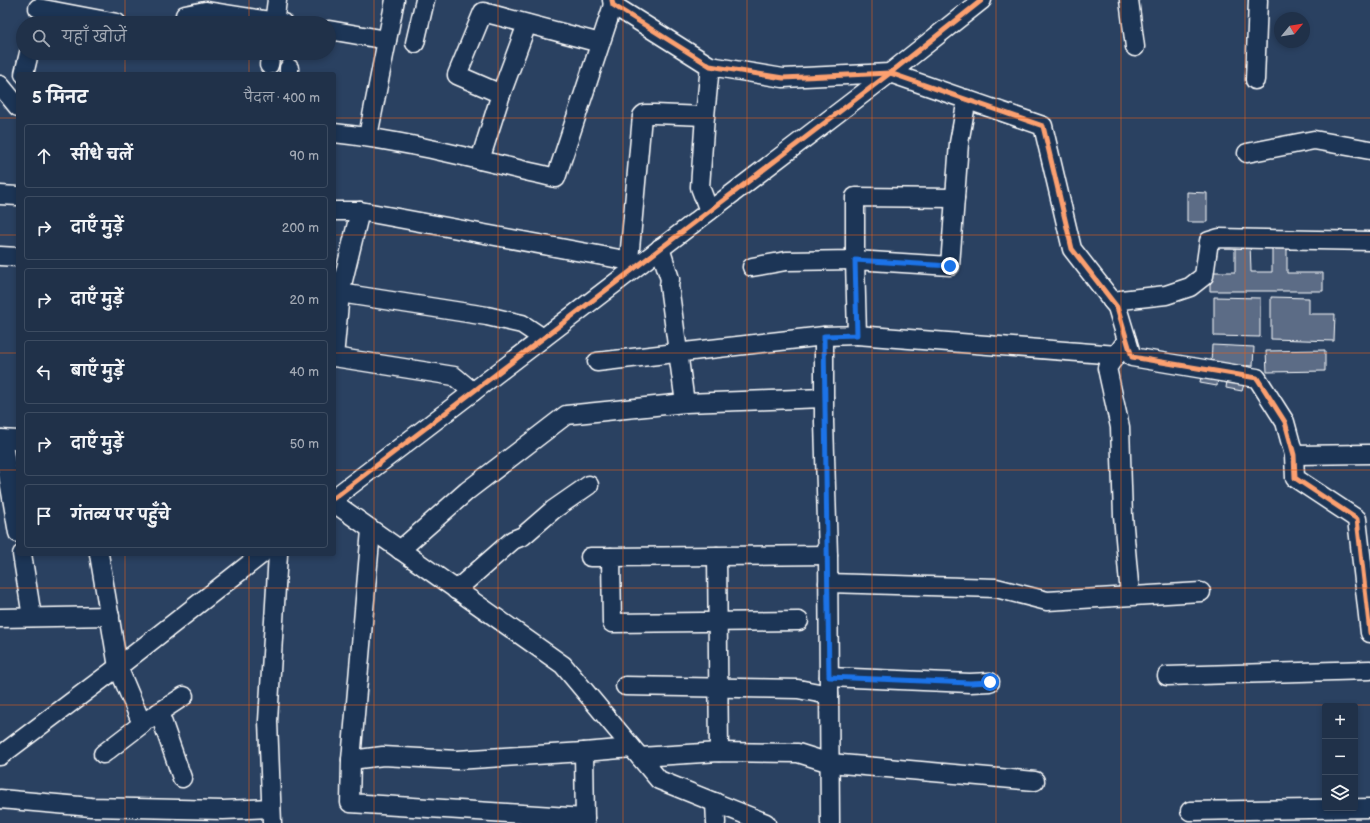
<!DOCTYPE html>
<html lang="hi">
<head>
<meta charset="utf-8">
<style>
  :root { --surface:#203149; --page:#2d3d53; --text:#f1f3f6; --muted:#a2a9b4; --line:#3d4c61 }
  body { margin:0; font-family:"Balsamiq Sans","Playpen Sans Deva",sans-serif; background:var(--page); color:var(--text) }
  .controls { position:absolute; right:12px; bottom:12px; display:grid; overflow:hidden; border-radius:4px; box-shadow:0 2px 6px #0003 }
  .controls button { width:36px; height:36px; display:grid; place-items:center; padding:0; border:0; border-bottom:1px solid var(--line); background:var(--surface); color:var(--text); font:20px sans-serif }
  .compass { position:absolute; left:1274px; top:12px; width:36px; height:36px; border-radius:50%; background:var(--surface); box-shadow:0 2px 6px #0003; rotate:60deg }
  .stop { position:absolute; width:12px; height:12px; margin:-9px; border:3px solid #1a73e8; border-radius:50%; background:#fff }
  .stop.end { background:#1a73e8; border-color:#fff; box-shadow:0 1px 4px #0008 }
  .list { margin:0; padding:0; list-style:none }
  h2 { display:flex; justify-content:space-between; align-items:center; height:52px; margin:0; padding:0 16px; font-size:17px }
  h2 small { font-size:13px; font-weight:400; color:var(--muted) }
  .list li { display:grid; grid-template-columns:26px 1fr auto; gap:12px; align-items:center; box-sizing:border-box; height:64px; margin:0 8px 8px; padding:0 8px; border:1px solid var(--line); border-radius:4px }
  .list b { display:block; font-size:15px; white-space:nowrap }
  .list em { font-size:13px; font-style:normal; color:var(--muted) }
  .icon { flex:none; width:22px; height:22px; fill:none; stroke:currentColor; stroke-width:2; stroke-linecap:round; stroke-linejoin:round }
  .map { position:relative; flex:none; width:1370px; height:823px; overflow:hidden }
  .search { position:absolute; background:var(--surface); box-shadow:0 2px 6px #0003; left:16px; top:16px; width:320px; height:44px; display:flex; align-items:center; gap:10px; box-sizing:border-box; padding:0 14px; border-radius:22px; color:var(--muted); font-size:15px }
  .panel { position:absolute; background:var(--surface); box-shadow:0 2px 6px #0003; left:16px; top:72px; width:320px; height:484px; border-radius:4px }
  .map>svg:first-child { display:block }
  .building { fill:#5b6c86; stroke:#fff }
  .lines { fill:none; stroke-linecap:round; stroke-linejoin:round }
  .minor-casing { stroke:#fff; stroke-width:21 }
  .minor { stroke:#1d3557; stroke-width:18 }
  .cycleway-casing { stroke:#1d3557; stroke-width:8 }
  .cycleway { stroke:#fca06f; stroke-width:5 }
  .route { stroke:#1a73e8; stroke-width:5 }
  .grid { fill:none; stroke:#e96118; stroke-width:1; stroke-opacity:0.55 }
</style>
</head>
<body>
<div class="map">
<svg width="1370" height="823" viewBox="0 0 1370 823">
  <rect width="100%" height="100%" fill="#2a4161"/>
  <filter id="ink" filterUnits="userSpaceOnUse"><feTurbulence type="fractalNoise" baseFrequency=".025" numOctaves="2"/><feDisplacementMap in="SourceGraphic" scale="8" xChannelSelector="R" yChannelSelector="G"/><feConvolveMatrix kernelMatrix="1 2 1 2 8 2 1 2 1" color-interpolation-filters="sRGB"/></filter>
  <g filter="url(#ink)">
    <g class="building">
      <path d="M1187 192 1207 193V222H1187Z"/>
      <path d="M1235 241H1250L1251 272H1272V242H1287V273H1323V291H1210V272H1235Z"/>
      <path d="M1214 297 1260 298V337L1214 336Z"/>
      <path d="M1271 297 1309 298V314H1335L1334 341 1271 339Z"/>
      <path d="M1212 345 1254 347 1253 366 1211 364Z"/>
      <path d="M1325 350V371L1267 372 1266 351Z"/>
      <path d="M1201 375 1218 378 1217 386 1200 383Z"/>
      <path d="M1227 381 1244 384 1242 391 1226 388Z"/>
    </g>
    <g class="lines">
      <g class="minor-casing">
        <g id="minor">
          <path d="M612 0 613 5 710 66 783 78 890 73 1043 126 1072 249 1117 307 1132 357 1257 378 1285 422 1294 455 1295 478 1357 519 1370 633"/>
          <path d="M1129 0 1135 47"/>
          <path d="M38 8 117 23"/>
          <path d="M185 15 205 11 283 23"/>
          <path d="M274 23 277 0"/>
          <path d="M329 30 387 40"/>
          <path d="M415 43 425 0"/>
          <path d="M269 65 271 53"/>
          <path d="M289 68V74"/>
          <path d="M24 74 29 53"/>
          <path d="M1255 80 1258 0"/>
          <path d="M0 85 18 107"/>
          <path d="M501 94 527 24"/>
          <path d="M334 133C409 141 482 161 556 178L613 5"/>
          <path d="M368 136 395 0"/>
          <path d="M1247 153 1314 140 1370 150"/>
          <path d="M480 160 501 94 457 75 483 12 600 43"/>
          <path d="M0 195 18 196"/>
          <path d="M334 211H360L641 263"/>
          <path d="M709 211 700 187 705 116 710 66"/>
          <path d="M660 248 670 279 669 286 685 403 824 398"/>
          <path d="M0 256 18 257"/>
          <path d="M629 260 642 116 644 114H654L705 116"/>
          <path d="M752 267 786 261 855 260V197L955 198"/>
          <path d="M340 293 487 316 522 324 543 338"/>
          <path d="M1112 301 1166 295 1190 287 1204 276 1209 241 1219 238 1370 241"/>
          <path d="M857 335 1117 355"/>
          <path d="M824 336V422L828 555 830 823"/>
          <path d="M1127 340 1107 368 1120 427 1123 516 1130 595"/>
          <path d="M334 357 340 293 360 211"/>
          <path d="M334 357 454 376 473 392"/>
          <path d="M597 362 824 336 857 335 855 260 950 266 959 143 967 99"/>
          <path d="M0 439 18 440"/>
          <path d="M2 439 18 533"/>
          <path d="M1294 455 1370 454"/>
          <path d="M334 498 890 73 982 0"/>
          <path d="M334 503 563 665 659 780 766 823"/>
          <path d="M371 530 351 760 350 803 585 818"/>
          <path d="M400 550 467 491 566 415 685 403"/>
          <path d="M22 554 32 617"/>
          <path d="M99 554 118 667 142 724 103 754"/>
          <path d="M717 556 719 752"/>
          <path d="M590 557H611"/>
          <path d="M828 583 996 588 1047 601 1201 592"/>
          <path d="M456 590 513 540 523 536 553 510 589 485"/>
          <path d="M0 618 110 616"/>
          <path d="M799 621 612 623 611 557 828 555"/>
          <path d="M1167 676 1370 670"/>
          <path d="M829 677 970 683 990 682"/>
          <path d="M625 686 798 689 829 695"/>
          <path d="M159 712 182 778"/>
          <path d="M149 719 184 696"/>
          <path d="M0 756 118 667 262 554"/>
          <path d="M640 757 719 752 798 753 830 763 1035 781"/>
          <path d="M351 760 383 756 457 760 584 752"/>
          <path d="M0 799 91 807 223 810 271 808"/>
          <path d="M715 802 716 823"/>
          <path d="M1190 811 1370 808"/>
          <path d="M272 823 268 721 278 554"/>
          <path d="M585 823 584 752 632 748"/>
        </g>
      </g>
      <use href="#minor" class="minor"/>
      <g class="cycleway-casing">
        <g id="cycleway">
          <path d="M612 0 613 5 710 66 783 78 890 73 1043 126 1072 249 1117 307 1132 357 1257 378 1285 422 1294 455 1295 478 1357 519 1370 633"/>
          <path d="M334 498 890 73 982 0"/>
        </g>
      </g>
      <use href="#cycleway" class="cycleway"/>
    </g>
  </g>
  <g class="lines" filter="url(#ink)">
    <path class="route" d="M950 266 855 260 857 335 824 336C825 450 828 564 829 677L970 683 990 682"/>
  </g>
  <path class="grid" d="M125 0V23M249 0V23M374 0V823M498 0V823M623 0V823M747 0V823M872 0V823M996 0V823M1121 0V823M1245 0V823M125 53V74M249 53V74M0 118H18M334 118H1370M0 235H18M334 235H1370M0 353H18M334 353H1370M0 470H18M334 470H1370M125 554V823M249 554V823M0 588H1370M0 705H1370"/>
</svg>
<div class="controls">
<button>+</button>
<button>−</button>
<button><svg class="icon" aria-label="layers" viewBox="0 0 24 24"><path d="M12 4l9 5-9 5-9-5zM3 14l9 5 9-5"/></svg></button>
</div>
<svg class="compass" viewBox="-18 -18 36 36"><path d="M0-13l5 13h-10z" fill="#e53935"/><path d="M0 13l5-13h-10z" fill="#a2a9b4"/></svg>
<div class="stop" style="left:990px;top:682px"></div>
<div class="stop end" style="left:950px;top:266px"></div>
<div class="search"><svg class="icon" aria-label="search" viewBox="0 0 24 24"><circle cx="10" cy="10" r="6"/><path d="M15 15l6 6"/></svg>यहाँ खोजें</div>
<section class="panel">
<h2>5 मिनट<small>पैदल · 400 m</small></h2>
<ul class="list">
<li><svg class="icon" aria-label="ahead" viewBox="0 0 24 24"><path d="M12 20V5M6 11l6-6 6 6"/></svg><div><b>सीधे चलें</b></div><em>90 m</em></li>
<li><svg class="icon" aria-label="right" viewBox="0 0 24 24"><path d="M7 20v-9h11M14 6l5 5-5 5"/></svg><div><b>दाएँ मुड़ें</b></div><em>200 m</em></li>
<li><svg class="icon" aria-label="right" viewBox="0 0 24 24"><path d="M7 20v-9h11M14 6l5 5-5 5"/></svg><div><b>दाएँ मुड़ें</b></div><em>20 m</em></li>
<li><svg class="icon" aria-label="left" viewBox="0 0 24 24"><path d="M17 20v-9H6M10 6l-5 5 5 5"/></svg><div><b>बाएँ मुड़ें</b></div><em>40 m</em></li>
<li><svg class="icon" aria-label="right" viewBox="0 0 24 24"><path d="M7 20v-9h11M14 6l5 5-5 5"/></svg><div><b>दाएँ मुड़ें</b></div><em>50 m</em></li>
<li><svg class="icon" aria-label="arrive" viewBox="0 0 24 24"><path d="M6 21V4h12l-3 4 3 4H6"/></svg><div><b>गंतव्य पर पहुँचे</b></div></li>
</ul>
</section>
</div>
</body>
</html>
